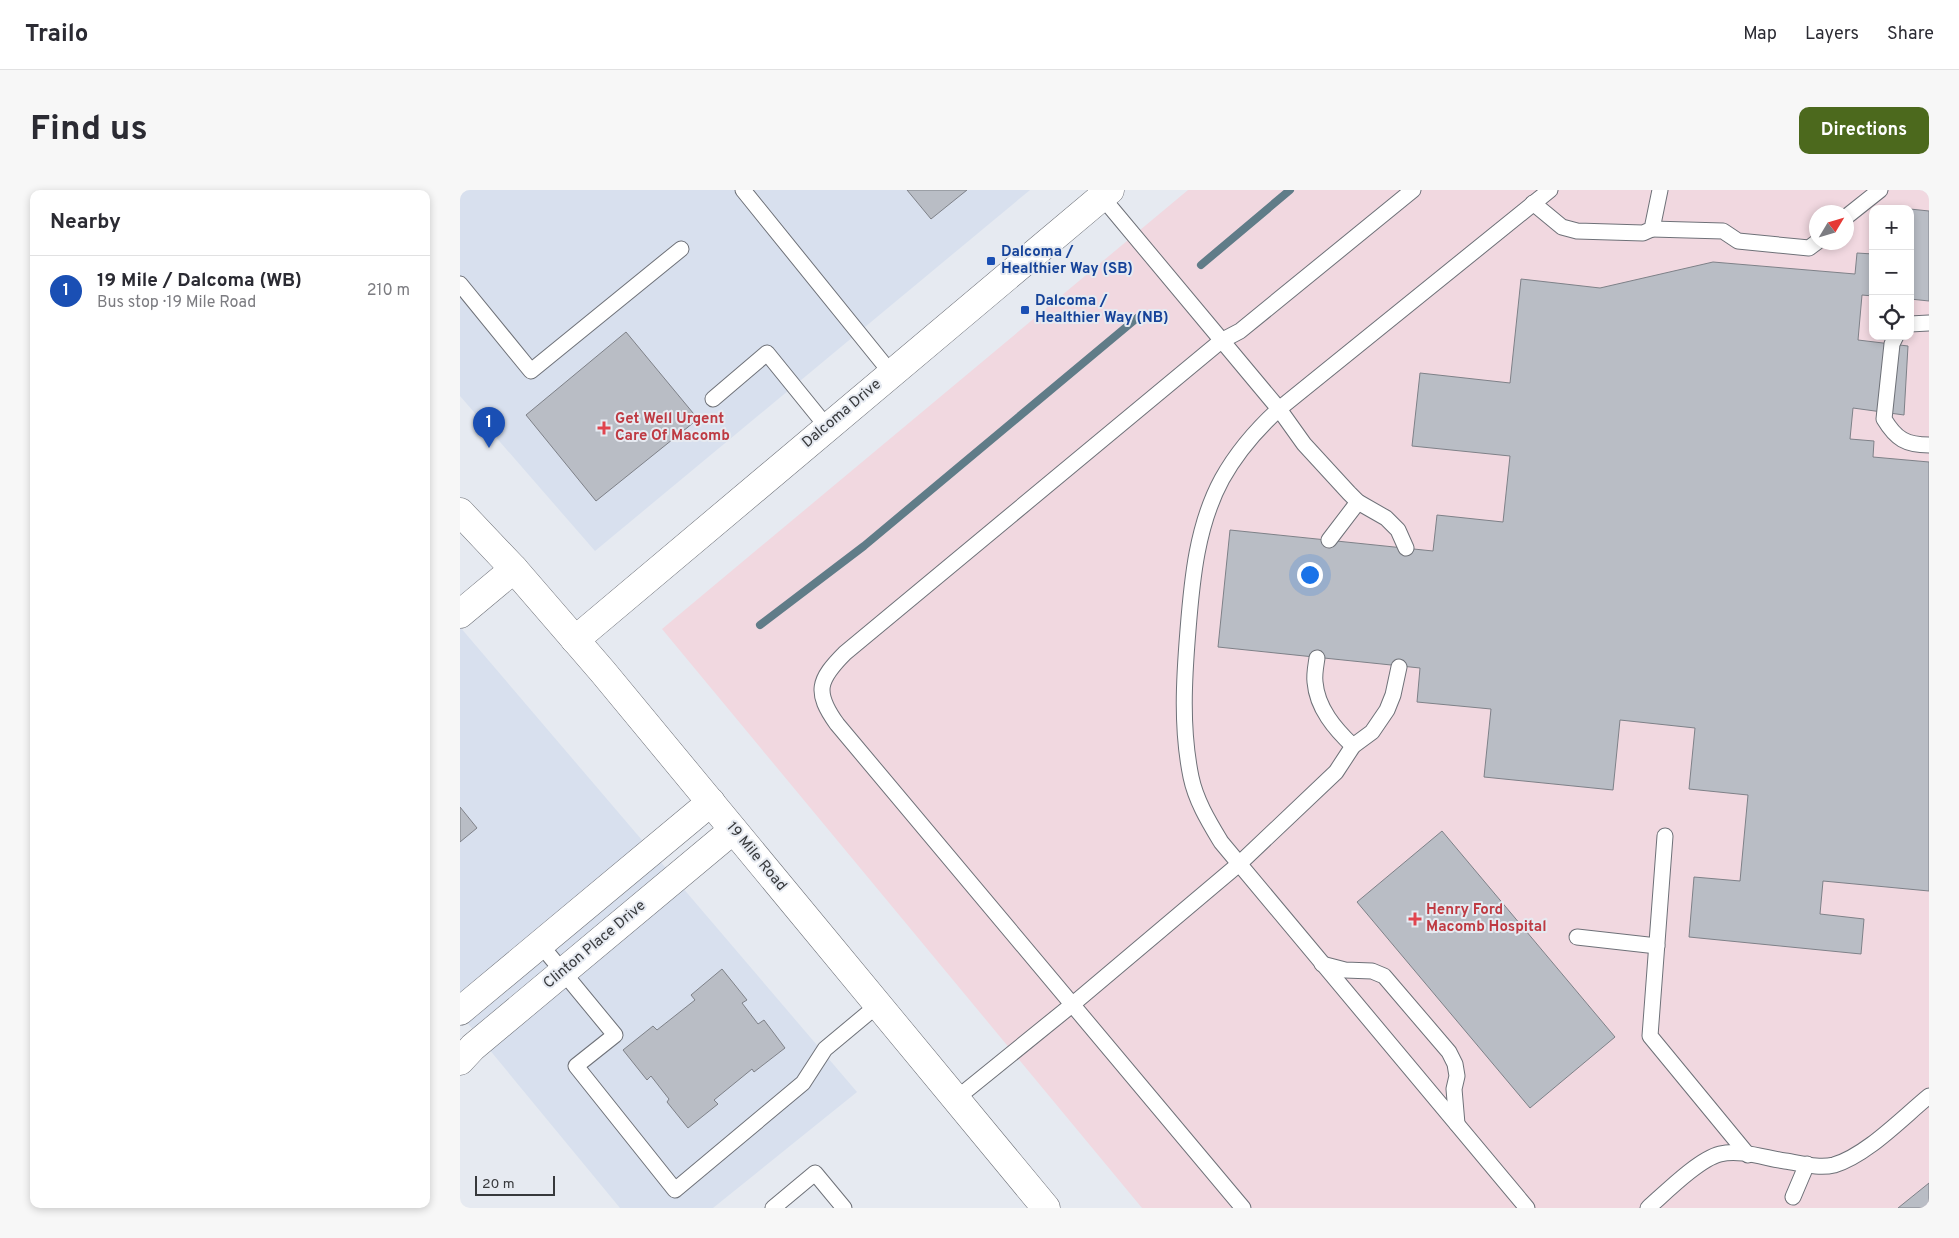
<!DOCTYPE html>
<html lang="en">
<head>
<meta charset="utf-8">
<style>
  :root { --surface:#fff; --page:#f7f7f7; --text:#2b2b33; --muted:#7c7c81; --line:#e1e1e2; --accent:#4c691d }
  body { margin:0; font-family:Overpass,sans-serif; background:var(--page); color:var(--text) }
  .controls { position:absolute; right:15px; top:15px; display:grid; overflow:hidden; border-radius:10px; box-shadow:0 2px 8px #0003 }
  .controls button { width:45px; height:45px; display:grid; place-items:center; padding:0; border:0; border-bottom:1px solid var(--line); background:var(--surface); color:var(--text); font:25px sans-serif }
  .compass { position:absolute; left:1349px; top:15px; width:45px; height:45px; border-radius:50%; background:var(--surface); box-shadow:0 2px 8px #0003; rotate:52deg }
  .scale { position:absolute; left:15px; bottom:12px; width:80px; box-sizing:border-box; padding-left:5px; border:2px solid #37393c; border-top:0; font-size:14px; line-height:18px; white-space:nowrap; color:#37393c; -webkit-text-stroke:4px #e6eaf1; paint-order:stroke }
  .you { position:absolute; left:849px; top:384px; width:18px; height:18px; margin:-12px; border:4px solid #fff; border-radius:50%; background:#1a73e8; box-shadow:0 0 0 8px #1a73e833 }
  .badge { display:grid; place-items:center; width:32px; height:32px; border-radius:50%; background:var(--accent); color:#fff; font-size:16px; font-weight:700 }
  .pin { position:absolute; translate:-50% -41px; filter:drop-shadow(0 1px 2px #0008) }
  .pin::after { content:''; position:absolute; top:26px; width:18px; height:15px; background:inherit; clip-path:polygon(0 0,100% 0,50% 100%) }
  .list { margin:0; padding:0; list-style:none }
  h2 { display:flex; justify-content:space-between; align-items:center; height:65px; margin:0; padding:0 20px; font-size:21px }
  h2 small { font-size:16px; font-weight:400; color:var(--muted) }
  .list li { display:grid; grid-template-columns:32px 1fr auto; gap:15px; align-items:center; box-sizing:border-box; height:70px; padding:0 20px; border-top:1px solid var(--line) }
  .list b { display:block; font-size:19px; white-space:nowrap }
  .list p { margin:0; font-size:16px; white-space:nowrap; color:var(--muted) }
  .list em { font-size:16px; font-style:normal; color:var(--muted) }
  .icon { flex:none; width:28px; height:28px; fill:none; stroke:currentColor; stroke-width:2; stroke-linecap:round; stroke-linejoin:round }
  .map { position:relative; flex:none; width:1469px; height:1018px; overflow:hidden; border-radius:10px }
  header { display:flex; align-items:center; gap:30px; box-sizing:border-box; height:70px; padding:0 25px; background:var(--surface); border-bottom:1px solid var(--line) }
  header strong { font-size:24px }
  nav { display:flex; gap:28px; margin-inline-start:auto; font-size:18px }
  .intro { display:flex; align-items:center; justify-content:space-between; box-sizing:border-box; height:120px; padding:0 30px }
  h1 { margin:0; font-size:35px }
  .button { padding:12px 22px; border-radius:10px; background:var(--accent); color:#fff; font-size:18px; font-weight:700 }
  main { display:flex; gap:30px; padding:0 30px }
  aside { flex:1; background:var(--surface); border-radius:10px; box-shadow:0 2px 8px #0003 }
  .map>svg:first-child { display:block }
  .built { fill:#d8e0ee }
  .medical { fill:#f1d8e0; fill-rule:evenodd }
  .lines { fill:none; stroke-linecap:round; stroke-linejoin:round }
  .stream { stroke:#607c88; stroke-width:8 }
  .building { fill:#b9bdc5; stroke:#7e8188 }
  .lane-casing { stroke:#6e7178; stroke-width:17 }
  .street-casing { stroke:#6e7178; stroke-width:29 }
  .secondary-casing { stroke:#6e7178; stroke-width:29 }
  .lane { stroke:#fff; stroke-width:15 }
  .street { stroke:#fff; stroke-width:28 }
  .secondary { stroke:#fff; stroke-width:28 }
  .transit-dot { fill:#1a4fb4; stroke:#e6eaf1; stroke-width:2 }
  .health-dot { fill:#e0444e; stroke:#e6eaf1; stroke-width:2 }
  .labels { text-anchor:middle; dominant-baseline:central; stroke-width:4; stroke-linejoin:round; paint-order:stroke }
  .transit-label { font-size:15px; font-weight:bold; fill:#164399; stroke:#e6eaf1; text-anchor:start }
  .street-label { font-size:15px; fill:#37393c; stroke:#e6eaf1 }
  .health-label { font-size:15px; font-weight:bold; fill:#be3a42; stroke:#e6eaf1; text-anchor:start }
</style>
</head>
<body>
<header>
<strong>Trailo</strong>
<nav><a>Map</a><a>Layers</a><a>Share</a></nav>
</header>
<div class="intro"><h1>Find us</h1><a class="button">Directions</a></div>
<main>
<aside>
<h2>Nearby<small></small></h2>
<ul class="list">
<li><span class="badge" style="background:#1a4fb4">1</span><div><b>19 Mile / Dalcoma (WB)</b><p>Bus stop · 19 Mile Road</p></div><em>210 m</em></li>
</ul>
</aside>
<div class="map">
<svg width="1469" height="1018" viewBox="0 0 1469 1018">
  <rect width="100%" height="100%" fill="#e6eaf1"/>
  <g class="built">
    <path d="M0 0H570L135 361 0 206Z"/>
    <path d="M0 437 397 902 253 1018H160L0 824Z"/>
  </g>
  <path class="medical" d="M728 0H1469V1018H682L202 439ZM1413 19H1450V146H1413ZM1356 22H1386V52H1356Z"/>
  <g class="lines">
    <g class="stream">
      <path d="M741 75 830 0"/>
      <path d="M300 435 404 356 677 128"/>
    </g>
  </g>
  <g class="building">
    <path d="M447 0H507L471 29Z"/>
    <path d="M1450 19 1469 21V111L1450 109Z"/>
    <path d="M1397 63 1413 64V106L1402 105 1398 150 1448 156 1444 225 1393 218 1390 249 1414 251 1413 267 1469 272V701L1363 691 1360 724 1404 729 1401 764 1229 747 1234 687 1280 691 1288 605 1229 599 1235 538 1160 530 1153 600 1024 587 1031 519 957 512 960 478 758 457 770 340 973 361 977 325 1043 332 1050 266 952 256 960 183 1050 193 1061 89 1140 98 1253 72 1395 84Z"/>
    <path d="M166 142 238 229 136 311 66 225Z"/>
    <path d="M0 617 17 638 0 652Z"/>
    <path d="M982 641 1155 847 1070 918 897 712Z"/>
    <path d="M262 779 287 810 282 813 298 834 304 830 325 858 294 882 292 879 254 910 258 914 228 938 207 912 209 909 191 886 187 890 163 860 193 836 197 840 235 810 231 805Z"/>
    <path d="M1469 993V1018H1438Z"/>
  </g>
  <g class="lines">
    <g class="lane-casing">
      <g id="lane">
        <path d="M283 0 431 183"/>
        <path d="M642 7 819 219 844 254 889 303 898 312 926 328 938 340 946 358"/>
        <path d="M1073 13 1102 37 1117 41 1183 43 1192 39 1200 0"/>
        <path d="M1386 27 1420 0"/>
        <path d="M1192 39 1263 41 1278 51 1349 58 1357 52"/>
        <path d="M0 94 71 181 221 59"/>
        <path d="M1450 134 1469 133"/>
        <path d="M1436 146 1432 154 1424 229C1436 249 1446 255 1469 255"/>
        <path d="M253 209 307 163 367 237"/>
        <path d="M869 350 898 312"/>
        <path d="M857 468C856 475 854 484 855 492 857 518 875 539 893 556"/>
        <path d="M1205 646 1190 846 1288 965"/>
        <path d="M1117 747 1197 756"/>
        <path d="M80 754 155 845 116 876 215 1000 343 893 365 859 419 814"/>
        <path d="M862 774 885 780 912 781 924 786 989 862 995 874 997 886 994 899 997 934"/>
        <path d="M497 908 613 814 779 674 876 582 893 556 912 542 927 520 933 505 939 477"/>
        <path d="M1333 1007 1347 974"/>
        <path d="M313 1018 355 983 384 1018"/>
        <path d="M783 1018 377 534C354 502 358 490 385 463L761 151 780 141 953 0"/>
        <path d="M1067 1018 761 652C749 632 736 611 731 587 721 538 724 489 728 440 732 389 737 335 762 289 777 262 796 240 819 219L1090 0"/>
        <path d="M1188 1018C1205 1003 1239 969 1260 964 1280 959 1305 968 1325 971 1340 973 1358 979 1374 975 1407 965 1442 928 1469 906"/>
      </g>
    </g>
    <g class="street-casing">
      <g id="street">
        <path d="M0 424 54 379"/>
        <path d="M115 450 650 0"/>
        <path d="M0 821 251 612"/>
        <path d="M0 871 13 857 273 640"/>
      </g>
    </g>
    <g class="secondary-casing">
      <path id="secondary" d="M0 322 54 379 143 482 586 1018"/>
    </g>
    <use href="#lane" class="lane"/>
    <use href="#street" class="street"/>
    <use href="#secondary" class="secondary"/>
  </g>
  <g class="transit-dot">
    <rect x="526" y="66" width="10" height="10" rx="2.5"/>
    <rect x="560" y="115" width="10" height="10" rx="2.5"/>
  </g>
  <g class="health-dot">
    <path d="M141.5 230.5h5v5h5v5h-5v5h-5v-5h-5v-5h5z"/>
    <path d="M952.5 721.5h5v5h5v5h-5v5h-5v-5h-5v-5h5z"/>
  </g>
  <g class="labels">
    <g class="transit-label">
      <text x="541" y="62">Dalcoma /<tspan x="541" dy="17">Healthier Way (SB)</tspan></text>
      <text x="575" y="111">Dalcoma /<tspan x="575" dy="17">Healthier Way (NB)</tspan></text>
    </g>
    <g class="street-label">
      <text transform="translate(382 224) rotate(-40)">Dalcoma Drive</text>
      <text transform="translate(296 667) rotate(50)">19 Mile Road</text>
      <text transform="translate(135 755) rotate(-40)">Clinton Place Drive</text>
    </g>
    <g class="health-label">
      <text x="155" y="229">Get Well Urgent<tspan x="155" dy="17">Care Of Macomb</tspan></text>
      <text x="966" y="720">Henry Ford<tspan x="966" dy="17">Macomb Hospital</tspan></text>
    </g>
  </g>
</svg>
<div class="controls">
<button>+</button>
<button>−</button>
<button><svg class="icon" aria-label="locate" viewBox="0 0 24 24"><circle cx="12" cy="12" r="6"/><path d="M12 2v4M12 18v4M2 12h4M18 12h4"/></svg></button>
</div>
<svg class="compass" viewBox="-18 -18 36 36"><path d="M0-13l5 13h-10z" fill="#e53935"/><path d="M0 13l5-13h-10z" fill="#7c7c81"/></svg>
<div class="scale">20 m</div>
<div class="you"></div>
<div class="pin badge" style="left:29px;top:258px;background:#1a4fb4">1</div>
</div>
</main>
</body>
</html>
